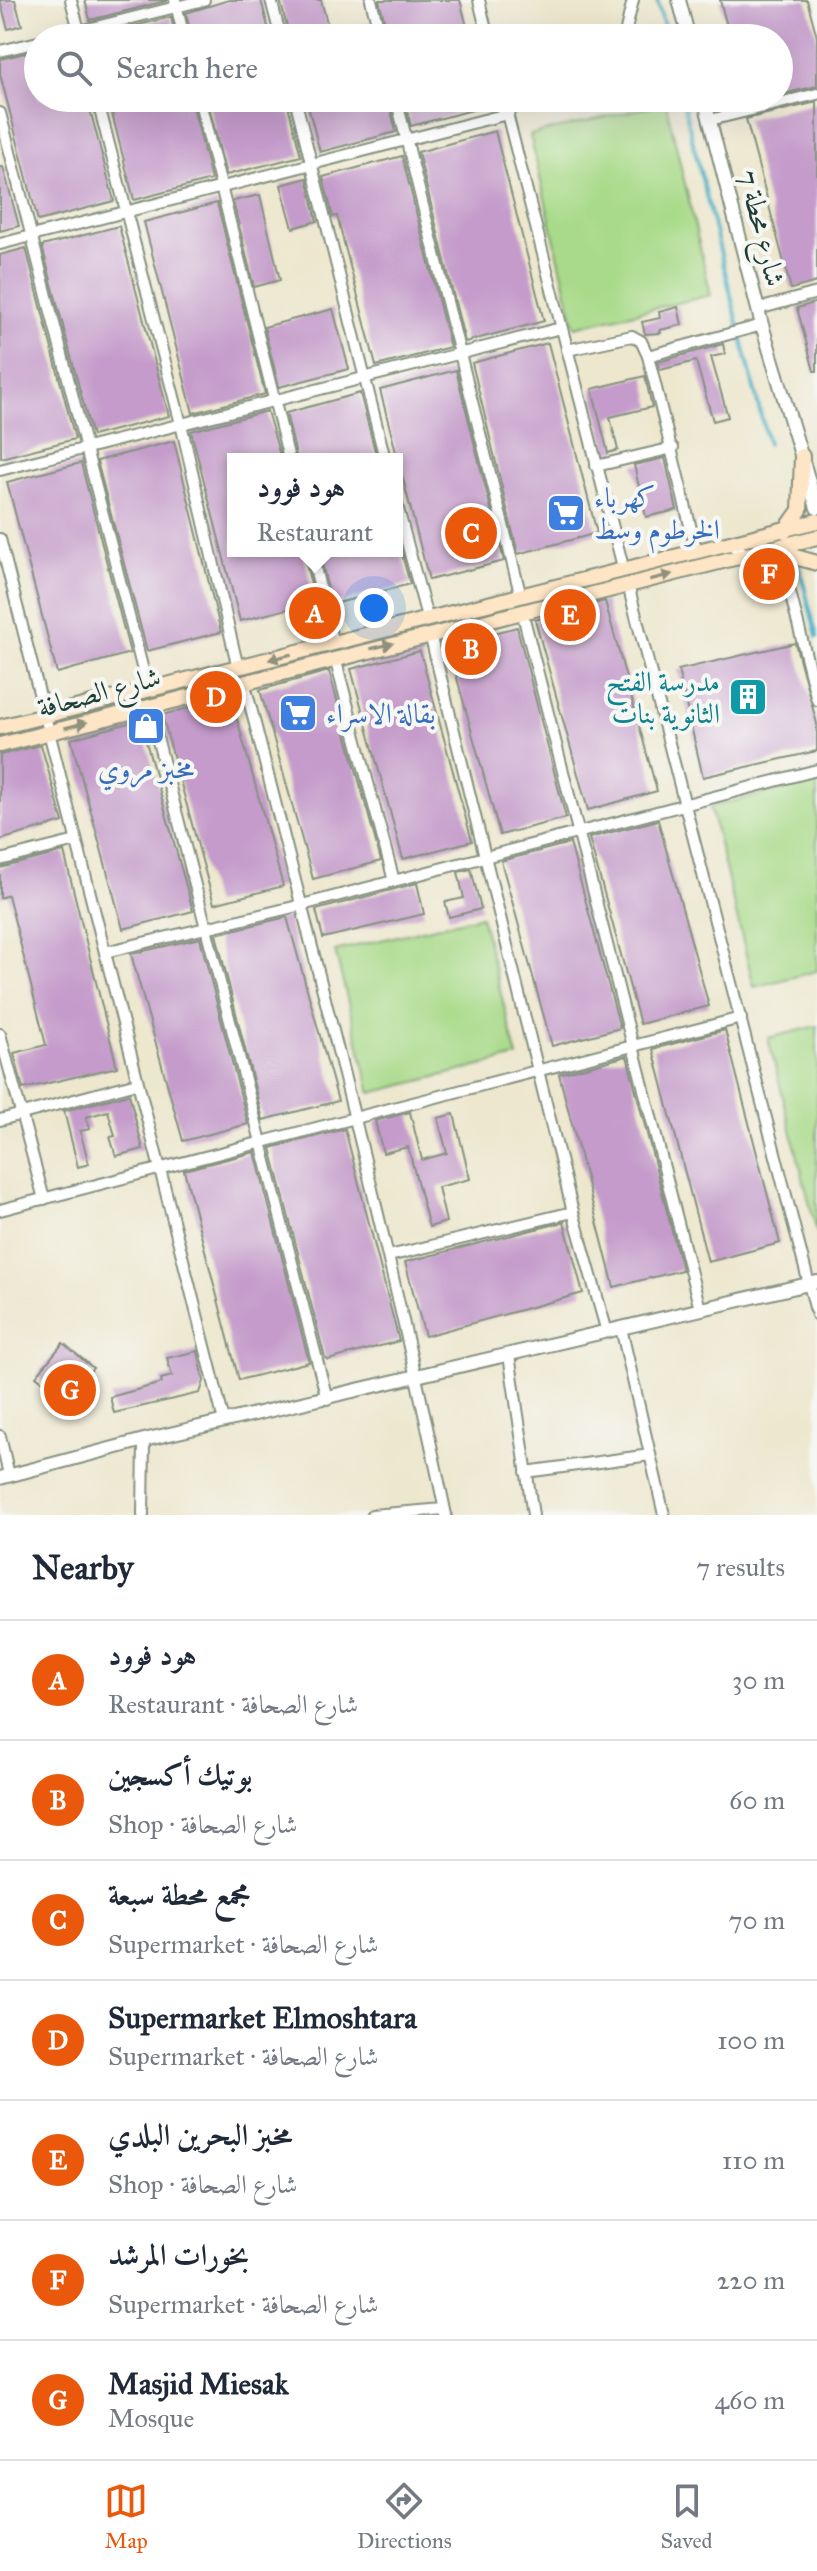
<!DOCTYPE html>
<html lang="en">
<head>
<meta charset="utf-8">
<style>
  :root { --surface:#fff; --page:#f2f2f3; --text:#1f2937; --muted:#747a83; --line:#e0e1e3; --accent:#ea580c }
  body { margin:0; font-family:"IM FELL Great Primer",Amiri,serif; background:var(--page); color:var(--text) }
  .you { position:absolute; left:374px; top:608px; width:28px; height:28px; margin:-20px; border:6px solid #fff; border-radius:50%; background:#1a73e8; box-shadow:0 0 0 12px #1a73e833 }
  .badge { display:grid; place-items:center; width:52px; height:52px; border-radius:50%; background:var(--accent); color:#fff; font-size:26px; font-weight:700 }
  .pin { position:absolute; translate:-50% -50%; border:4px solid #fff; box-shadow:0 2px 8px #0006 }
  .popup { position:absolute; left:227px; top:453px; width:176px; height:104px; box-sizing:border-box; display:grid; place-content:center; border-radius:0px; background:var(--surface); filter:drop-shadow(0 2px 6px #0005); font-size:26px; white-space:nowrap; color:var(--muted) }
  .popup b { font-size:30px; color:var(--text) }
  .popup::after { content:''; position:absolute; left:50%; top:100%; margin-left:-16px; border:16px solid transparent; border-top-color:var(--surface) }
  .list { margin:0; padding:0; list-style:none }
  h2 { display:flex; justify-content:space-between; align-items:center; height:104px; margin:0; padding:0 32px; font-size:34px }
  h2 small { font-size:26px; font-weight:400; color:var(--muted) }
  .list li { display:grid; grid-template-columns:52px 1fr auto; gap:24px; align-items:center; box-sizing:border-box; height:120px; padding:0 32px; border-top:2px solid var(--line) }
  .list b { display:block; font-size:30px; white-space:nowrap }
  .list p { margin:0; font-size:26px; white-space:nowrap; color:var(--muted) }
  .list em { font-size:26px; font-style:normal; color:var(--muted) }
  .icon { flex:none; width:44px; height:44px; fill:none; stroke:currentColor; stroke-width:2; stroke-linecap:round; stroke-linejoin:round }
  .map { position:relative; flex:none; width:817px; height:1515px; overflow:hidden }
  .search { position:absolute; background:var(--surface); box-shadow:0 8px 32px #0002; left:24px; right:24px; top:24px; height:88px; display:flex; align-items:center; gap:20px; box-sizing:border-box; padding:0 28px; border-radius:44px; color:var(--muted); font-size:30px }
  .sheet { height:944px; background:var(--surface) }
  nav { display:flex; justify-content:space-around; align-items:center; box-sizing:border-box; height:112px; border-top:2px solid var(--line); background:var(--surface); font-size:22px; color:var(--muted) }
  nav a { display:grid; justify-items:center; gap:4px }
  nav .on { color:var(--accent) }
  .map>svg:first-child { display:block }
  .green { fill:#a9da89; stroke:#648c5e; stroke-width:2 }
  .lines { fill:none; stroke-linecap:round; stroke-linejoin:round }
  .stream { stroke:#42acc2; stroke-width:4 }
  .building { fill:#c49bca }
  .minor-casing { stroke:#869281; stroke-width:14 }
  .tertiary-casing { stroke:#869281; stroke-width:16 }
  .secondary-casing { stroke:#869281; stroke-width:18 }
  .minor { stroke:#fff; stroke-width:10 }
  .tertiary { stroke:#fff; stroke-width:12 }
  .secondary { stroke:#fde5c5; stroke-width:14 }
  .oneway { fill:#8e917c }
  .labels { text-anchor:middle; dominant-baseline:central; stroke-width:8; stroke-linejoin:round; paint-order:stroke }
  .street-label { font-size:28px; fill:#1f3d34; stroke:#f6f6f2 }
  .shop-label { font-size:28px; fill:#366cbe; stroke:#f6f6f2; text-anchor:start }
  .culture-label { font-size:28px; fill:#0d838f; stroke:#f6f6f2; text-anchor:end }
</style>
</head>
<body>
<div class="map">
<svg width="817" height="1515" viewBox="0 0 817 1515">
  <rect width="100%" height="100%" fill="#f6f6f2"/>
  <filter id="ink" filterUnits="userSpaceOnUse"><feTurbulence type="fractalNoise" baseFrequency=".0125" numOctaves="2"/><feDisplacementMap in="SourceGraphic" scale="16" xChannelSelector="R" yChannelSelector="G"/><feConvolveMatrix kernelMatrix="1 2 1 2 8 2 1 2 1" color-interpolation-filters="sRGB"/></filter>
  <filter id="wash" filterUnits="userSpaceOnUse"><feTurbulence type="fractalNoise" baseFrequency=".006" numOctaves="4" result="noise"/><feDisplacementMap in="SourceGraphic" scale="32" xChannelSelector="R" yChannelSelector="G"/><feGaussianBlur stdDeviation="1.8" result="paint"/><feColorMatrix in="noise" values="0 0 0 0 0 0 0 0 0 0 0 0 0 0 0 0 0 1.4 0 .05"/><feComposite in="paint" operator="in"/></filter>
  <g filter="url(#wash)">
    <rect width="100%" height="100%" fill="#ede7ce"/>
    <g class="green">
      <path d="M666 103 711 295 575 327 530 135Z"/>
      <path d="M817 781V971L754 987 710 807Z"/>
      <path d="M481 916 517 1057 371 1093 335 951Z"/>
      <path d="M817 1026V1233L768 1038Z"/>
    </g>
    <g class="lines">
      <g class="stream">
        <path d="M657 0 667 38"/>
        <path d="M682 98 768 444"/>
        <path d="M798 562 817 637"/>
      </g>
    </g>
    <g id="blocks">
      <g class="building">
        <path d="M0 0H15L22 25 8 29Z"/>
        <path d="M85 0H166V1L90 20Z"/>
        <path d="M261 0 271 38H192L186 13 229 0Z"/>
        <path d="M280 0H321L330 34 369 23 373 38H290Z"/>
        <path d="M379 0H460L470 38H389Z"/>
        <path d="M720 0H807L817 37V86L779 95V38H730Z"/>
        <path d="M171 17 176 38H94V36Z"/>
        <path d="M38 50V98H87L114 201 38 221 0 74V59Z"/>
        <path d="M108 98H191L211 180 134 200Z"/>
        <path d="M207 98H286L301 156 226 175Z"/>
        <path d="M306 98H388L396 132 320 152Z"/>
        <path d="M404 98H486L488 106 411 126Z"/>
        <path d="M817 102V282L791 289 746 119Z"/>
        <path d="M495 131 544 321 465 342 418 152Z"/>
        <path d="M402 156 450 347 376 366 337 216 333 217 323 177Z"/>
        <path d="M0 167H3L19 226 0 231Z"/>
        <path d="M307 178 317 221 293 228 281 185Z"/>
        <path d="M260 195 280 280 254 287 233 201Z"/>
        <path d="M217 203 265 394 193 413 144 222Z"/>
        <path d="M119 226 169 416 92 436 42 246Z"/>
        <path d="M26 248 75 439 1 458 0 255Z"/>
        <path d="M817 302V371H814L797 308Z"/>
        <path d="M678 307 682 325 660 330 661 333 645 334 642 322 660 318 659 312Z"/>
        <path d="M333 309 349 369 279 387 264 327Z"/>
        <path d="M548 343 597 533 518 554 472 363Z"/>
        <path d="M723 344 725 354 711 357 728 417 713 421 696 361 660 370 658 362Z"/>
        <path d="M456 370 504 561 429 580 380 390Z"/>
        <path d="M645 376 652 407 610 417 618 450 608 453 592 389Z"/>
        <path d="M360 393 377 459H297L286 413Z"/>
        <path d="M267 411 281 459H233V551H303L315 602 240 621 191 431Z"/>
        <path d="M174 441 221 632 147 651 97 461Z"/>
        <path d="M665 458 677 510 646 517 634 465Z"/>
        <path d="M81 463 130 653 57 673 7 482Z"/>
        <path d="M319 551H401L410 584 334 604 333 597 330 598Z"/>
        <path d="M605 601 657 791 588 810 535 620Z"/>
        <path d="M517 627 566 818 500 835 448 645Z"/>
        <path d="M795 643 817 724V751L703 777 678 670Z"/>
        <path d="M420 651 472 841 403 859 351 669Z"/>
        <path d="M329 671 381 861 313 879 260 690Z"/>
        <path d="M231 697 283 886 214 904 162 715Z"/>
        <path d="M140 720 193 911 123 929 71 739Z"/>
        <path d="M41 745 63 822 0 840V755Z"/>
        <path d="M658 820 709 1006 640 1024 589 838Z"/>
        <path d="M570 843 620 1028 552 1046 501 861Z"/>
        <path d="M64 852 117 1067 23 1089 14 1053 46 1045 8 895 0 898V868Z"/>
        <path d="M471 869 481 909 449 917 445 902 464 898 458 872Z"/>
        <path d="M417 883 424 914 323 938 316 910Z"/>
        <path d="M287 917 338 1101 263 1120 216 934Z"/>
        <path d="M200 938 248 1124 183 1141 131 954Z"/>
        <path d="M725 1030 780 1243 708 1262 653 1049Z"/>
        <path d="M627 1056 682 1270 614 1287 559 1074Z"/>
        <path d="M129 1094 143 1149 116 1156 110 1137 115 1136 108 1111 86 1117 90 1129 80 1131 89 1164 78 1167 64 1111Z"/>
        <path d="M410 1112 422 1160 447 1153 438 1118 454 1114 470 1179 438 1187 446 1222 429 1227 408 1147 383 1153 375 1121Z"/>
        <path d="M345 1129 399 1341 328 1360 325 1358 271 1148Z"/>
        <path d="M255 1152 309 1362 239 1380 184 1170Z"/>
        <path d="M564 1222 583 1293 425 1336 405 1262Z"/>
        <path d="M63 1343 93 1368 67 1400 36 1376Z"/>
        <path d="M198 1351 204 1381 200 1393 114 1413 110 1397 162 1383 161 1379 172 1376 167 1358Z"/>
      </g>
    </g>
  </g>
  <g filter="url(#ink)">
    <use href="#blocks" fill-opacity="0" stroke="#869281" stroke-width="2"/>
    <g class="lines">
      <g class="minor-casing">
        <g id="minor">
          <path d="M71 0 81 38"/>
          <path d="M175 0 184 38"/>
          <path d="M271 0 281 38"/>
          <path d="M371 0 381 38"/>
          <path d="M479 0 488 38"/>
          <path d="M52 38 204 0"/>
          <path d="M624 38 633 0"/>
          <path d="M0 51 38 42"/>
          <path d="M97 98 181 424 238 668"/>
          <path d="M199 98 289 459"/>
          <path d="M295 98 385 459"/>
          <path d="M396 98 521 597"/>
          <path d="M503 98 624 571"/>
          <path d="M0 113 148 690"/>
          <path d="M710 120 817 94"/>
          <path d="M0 244 507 114 515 106 532 98"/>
          <path d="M758 309 817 293"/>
          <path d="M567 350 632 336 641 341 648 356 762 325"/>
          <path d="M648 356 697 553"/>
          <path d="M596 466 673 448"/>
          <path d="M0 470 561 328"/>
          <path d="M397 505 428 621"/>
          <path d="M0 539 224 1421"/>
          <path d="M731 545 770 568 789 588 817 700"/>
          <path d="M311 551 333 644"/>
          <path d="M628 585 817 1315"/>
          <path d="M522 611 700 1309"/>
          <path d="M430 634 573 1212 607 1332"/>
          <path d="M335 658 394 881"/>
          <path d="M244 681C315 958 387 1235 446 1515"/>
          <path d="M149 706 327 1399"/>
          <path d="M0 860 76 841"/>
          <path d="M105 952 302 905 817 770"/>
          <path d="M0 1034 44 1199"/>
          <path d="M0 1120 137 1083"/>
          <path d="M0 1210 741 1018"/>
          <path d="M389 1256 573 1212"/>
          <path d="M621 1328 664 1515"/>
          <path d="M509 1355 533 1515"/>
          <path d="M0 1436 9 1475"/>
          <path d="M526 1472 650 1455"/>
          <path d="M143 1515 144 1440"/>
          <path d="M372 1515 444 1509"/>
        </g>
      </g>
      <g class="tertiary-casing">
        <g id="tertiary">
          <path d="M679 0 689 38"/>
          <path d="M704 98 762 325 817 508"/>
          <path d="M0 1478 144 1440 817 1282"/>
        </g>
      </g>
      <g class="secondary-casing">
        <g id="secondary">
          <path d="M785 531 800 510 802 456"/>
          <path d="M774 551 817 563"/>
          <path d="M0 727 817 521"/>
          <path d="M0 745 817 537"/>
        </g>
      </g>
      <use href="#minor" class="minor"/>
      <use href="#tertiary" class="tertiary"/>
      <use href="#secondary" class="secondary"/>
    </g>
    <defs><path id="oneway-solid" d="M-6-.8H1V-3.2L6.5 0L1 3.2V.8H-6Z" transform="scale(2)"/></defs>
    <g class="oneway">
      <use href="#oneway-solid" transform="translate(661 577) rotate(-14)"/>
      <use href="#oneway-solid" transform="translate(382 646) rotate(-14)"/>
      <use href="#oneway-solid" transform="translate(280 657) rotate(166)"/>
      <use href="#oneway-solid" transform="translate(76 725) rotate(-15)"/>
    </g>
  </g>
  <defs>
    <g id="supermarket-square" transform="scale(2)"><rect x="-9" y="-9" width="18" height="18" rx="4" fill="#3f7fe0" stroke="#f6f6f2"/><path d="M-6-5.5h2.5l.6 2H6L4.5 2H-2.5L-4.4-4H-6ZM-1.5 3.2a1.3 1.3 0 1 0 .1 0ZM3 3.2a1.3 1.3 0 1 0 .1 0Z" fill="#fff"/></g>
    <g id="building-square" transform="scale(2)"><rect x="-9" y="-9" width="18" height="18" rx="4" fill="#0f9aa8" stroke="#f6f6f2"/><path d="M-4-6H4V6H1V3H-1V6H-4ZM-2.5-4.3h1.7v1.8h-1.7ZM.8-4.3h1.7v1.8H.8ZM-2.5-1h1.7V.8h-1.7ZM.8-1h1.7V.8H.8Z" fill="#fff"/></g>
    <g id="shop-square" transform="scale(2)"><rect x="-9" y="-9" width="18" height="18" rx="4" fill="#3f7fe0" stroke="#f6f6f2"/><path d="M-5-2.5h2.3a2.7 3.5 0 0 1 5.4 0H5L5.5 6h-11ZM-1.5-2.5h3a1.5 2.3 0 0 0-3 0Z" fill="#fff"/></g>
  </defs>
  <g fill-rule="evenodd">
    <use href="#supermarket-square" x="566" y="513"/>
    <use href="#building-square" x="748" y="697"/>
    <use href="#supermarket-square" x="298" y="713"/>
    <use href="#shop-square" x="146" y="726"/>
  </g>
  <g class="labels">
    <g class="street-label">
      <text transform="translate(762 228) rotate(76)">شارع محطة 7</text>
      <text transform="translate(99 692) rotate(-15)">شارع الصحافة</text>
    </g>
    <g class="shop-label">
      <text x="594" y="497">كهرباء<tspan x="594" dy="32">الخرطوم وسط</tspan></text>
      <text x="326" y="713">بقالة الاسراء</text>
      <text x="146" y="768" text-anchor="middle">مخبز مروي</text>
    </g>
    <g class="culture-label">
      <text x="720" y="681">مدرسة الفتح<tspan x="720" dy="32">الثانوية بنات</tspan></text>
    </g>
  </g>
</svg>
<div class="you"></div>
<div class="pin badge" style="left:315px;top:613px">A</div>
<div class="popup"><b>هود فوود</b>Restaurant</div>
<div class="pin badge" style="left:471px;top:649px">B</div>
<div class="pin badge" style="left:471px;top:533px">C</div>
<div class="pin badge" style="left:216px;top:697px">D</div>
<div class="pin badge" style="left:570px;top:615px">E</div>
<div class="pin badge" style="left:769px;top:574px">F</div>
<div class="pin badge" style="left:70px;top:1390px">G</div>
<div class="search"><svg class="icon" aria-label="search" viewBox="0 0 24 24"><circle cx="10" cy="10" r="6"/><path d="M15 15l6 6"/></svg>Search here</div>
</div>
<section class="sheet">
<h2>Nearby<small>7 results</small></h2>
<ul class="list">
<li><span class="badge">A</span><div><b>هود فوود</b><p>Restaurant · شارع الصحافة</p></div><em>30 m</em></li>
<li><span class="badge">B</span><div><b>بوتيك أكسجين</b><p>Shop · شارع الصحافة</p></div><em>60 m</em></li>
<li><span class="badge">C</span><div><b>مجمع محطة سبعة</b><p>Supermarket · شارع الصحافة</p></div><em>70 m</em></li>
<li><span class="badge">D</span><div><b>Supermarket Elmoshtara</b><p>Supermarket · شارع الصحافة</p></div><em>100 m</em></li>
<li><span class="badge">E</span><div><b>مخبز البحرين البلدي</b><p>Shop · شارع الصحافة</p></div><em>110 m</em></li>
<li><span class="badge">F</span><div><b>بخورات المرشد</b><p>Supermarket · شارع الصحافة</p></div><em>220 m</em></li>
<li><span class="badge">G</span><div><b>Masjid Miesak</b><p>Mosque</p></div><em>460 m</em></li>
</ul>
</section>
<nav>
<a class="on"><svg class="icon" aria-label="map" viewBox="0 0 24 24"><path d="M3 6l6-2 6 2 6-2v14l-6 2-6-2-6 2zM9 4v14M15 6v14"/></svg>Map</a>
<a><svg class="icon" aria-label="directions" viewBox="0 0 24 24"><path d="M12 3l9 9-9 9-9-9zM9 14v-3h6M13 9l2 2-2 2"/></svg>Directions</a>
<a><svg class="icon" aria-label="saved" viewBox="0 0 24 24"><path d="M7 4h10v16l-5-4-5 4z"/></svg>Saved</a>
</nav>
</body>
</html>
